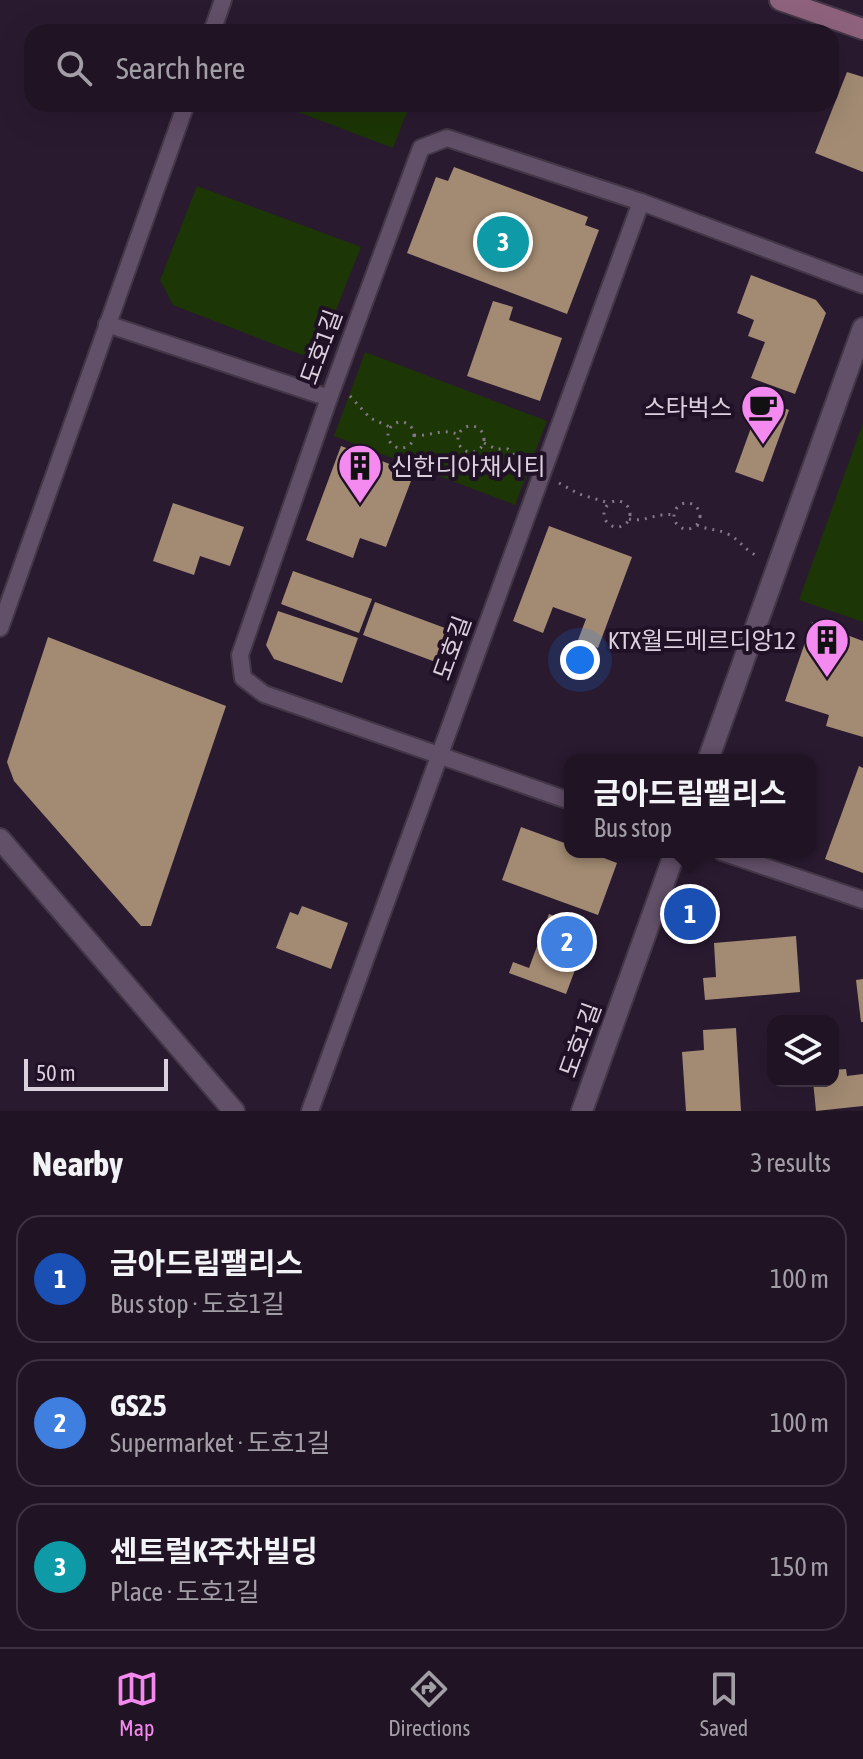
<!DOCTYPE html>
<html lang="en">
<head>
<meta charset="utf-8">
<style>
  :root { --surface:#201424; --page:#281d2c; --text:#f1f3f6; --muted:#a29ea6; --line:#3d3341; --accent:#f489ef }
  body { margin:0; font-family:"Asap Condensed","Noto Sans KR",sans-serif; background:var(--page); color:var(--text) }
  .controls { position:absolute; right:24px; bottom:24px; display:grid; overflow:hidden; border-radius:16px; box-shadow:0 8px 32px #0002 }
  .controls button { width:72px; height:72px; display:grid; place-items:center; padding:0; border:0; border-bottom:2px solid var(--line); background:var(--surface); color:var(--text); font:40px sans-serif }
  .scale { position:absolute; left:24px; bottom:20px; width:144px; box-sizing:border-box; padding-left:8px; border:4px solid #dbd0de; border-top:0; font-size:22px; line-height:28px; white-space:nowrap; color:#dbd0de; -webkit-text-stroke:6px #211126; paint-order:stroke }
  .you { position:absolute; left:580px; top:660px; width:28px; height:28px; margin:-20px; border:6px solid #fff; border-radius:50%; background:#1a73e8; box-shadow:0 0 0 12px #1a73e833 }
  .badge { display:grid; place-items:center; width:52px; height:52px; border-radius:50%; background:var(--accent); color:#fff; font-size:26px; font-weight:700 }
  .pin { position:absolute; translate:-50% -50%; border:4px solid #fff; box-shadow:0 2px 8px #0006 }
  .popup { position:absolute; left:564px; top:754px; width:252px; height:104px; box-sizing:border-box; display:grid; place-content:center; border-radius:16px; background:var(--surface); filter:drop-shadow(0 2px 6px #0005); font-size:26px; white-space:nowrap; color:var(--muted) }
  .popup b { font-size:30px; color:var(--text) }
  .popup::after { content:''; position:absolute; left:50%; top:100%; margin-left:-16px; border:16px solid transparent; border-top-color:var(--surface) }
  .list { margin:0; padding:0; list-style:none }
  h2 { display:flex; justify-content:space-between; align-items:center; height:104px; margin:0; padding:0 32px; font-size:34px }
  h2 small { font-size:26px; font-weight:400; color:var(--muted) }
  .list li { display:grid; grid-template-columns:52px 1fr auto; gap:24px; align-items:center; box-sizing:border-box; height:128px; margin:0 16px 16px; padding:0 16px; border:2px solid var(--line); border-radius:24px }
  .list b { display:block; font-size:30px; white-space:nowrap }
  .list p { margin:0; font-size:26px; white-space:nowrap; color:var(--muted) }
  .list em { font-size:26px; font-style:normal; color:var(--muted) }
  .icon { flex:none; width:44px; height:44px; fill:none; stroke:currentColor; stroke-width:2; stroke-linecap:round; stroke-linejoin:round }
  .map { position:relative; flex:none; width:863px; height:1111px; overflow:hidden }
  .search { position:absolute; background:var(--surface); box-shadow:0 8px 32px #0002; left:24px; right:24px; top:24px; height:88px; display:flex; align-items:center; gap:20px; box-sizing:border-box; padding:0 28px; border-radius:24px; color:var(--muted); font-size:30px }
  .sheet { height:536px; background:var(--surface) }
  nav { display:flex; justify-content:space-around; align-items:center; box-sizing:border-box; height:112px; border-top:2px solid var(--line); background:var(--surface); font-size:22px; color:var(--muted) }
  nav a { display:grid; justify-items:center; gap:4px }
  nav .on { color:var(--accent) }
  .map>svg:first-child { display:block }
  .green { fill:#1c3605 }
  .building { fill:#a38b73 }
  .lines { fill:none; stroke-linecap:round; stroke-linejoin:round }
  .minor-casing { stroke:#433647; stroke-width:20 }
  .tertiary-casing { stroke:#433647; stroke-width:24 }
  .secondary-casing { stroke:#433647; stroke-width:24 }
  .path { stroke:#847789; stroke-width:3; stroke-dasharray:2 6; stroke-linecap:butt }
  .minor { stroke:#624f68; stroke-width:16 }
  .tertiary { stroke:#624f68; stroke-width:20 }
  .secondary { stroke:#8e627c; stroke-width:20 }
  .labels { text-anchor:middle; dominant-baseline:central; stroke-width:8; stroke-linejoin:round; paint-order:stroke }
  .street-label { font-size:24px; fill:#dbd0de; stroke:#211126 }
  .poi-label { font-size:24px; fill:#dbd0de; stroke:#211126; text-anchor:end }
</style>
</head>
<body>
<div class="map">
<svg width="863" height="1111" viewBox="0 0 863 1111">
  <rect width="100%" height="100%" fill="#2a1a30"/>
  <g class="green">
    <path d="M277 104H410L393 148Z"/>
    <path d="M197 186 361 247 322 345 302 355 173 305 160 280Z"/>
    <path d="M365 352 547 421 515 505 334 436Z"/>
    <path d="M863 423V622L799 600Z"/>
  </g>
  <g class="building">
    <path d="M847 72 863 77V172L815 153Z"/>
    <path d="M454 167 588 217 585 225 599 230 567 314 407 253 436 177 448 181Z"/>
    <path d="M751 275 816 300 826 313 795 394 751 378 765 342 748 336 754 320 737 313Z"/>
    <path d="M493 301 513 307 509 320 562 338 540 401 467 376Z"/>
    <path d="M761 400 789 410 763 482 735 472Z"/>
    <path d="M341 446 414 473 386 547 360 538 353 558 306 540Z"/>
    <path d="M173 503 244 527 230 566 200 556 194 575 153 561Z"/>
    <path d="M549 526 632 557 598 648 578 640 586 619 553 607 543 633 513 621Z"/>
    <path d="M293 571 372 599 359 633 281 604Z"/>
    <path d="M375 602 453 631 441 664 363 635Z"/>
    <path d="M278 611 358 638 342 683 274 659 266 645Z"/>
    <path d="M812 622 863 641V737L826 726 829 715 785 701Z"/>
    <path d="M48 637 226 706 151 926H141L14 781 7 762Z"/>
    <path d="M859 766 863 768V873L825 859Z"/>
    <path d="M521 827 570 845V852H588L617 863 598 915 502 880Z"/>
    <path d="M302 906 348 923 331 969 276 948 290 912 298 915Z"/>
    <path d="M549 914 590 930 566 994 509 973 513 962 529 968Z"/>
    <path d="M796 936 800 992 705 1000 703 978 716 977 714 943Z"/>
    <path d="M863 979V1022H861L856 980Z"/>
    <path d="M736 1028 741 1111H686L682 1052 704 1050 703 1030Z"/>
    <path d="M846 1069 847 1076 863 1074V1106L816 1111 813 1081H833V1070Z"/>
  </g>
  <g class="lines">
    <g class="minor-casing">
      <g id="minor">
        <path d="M212 32 223 0"/>
        <path d="M107 324 329 398"/>
        <path d="M0 628 186 104"/>
        <path d="M570 801 264 694 243 678 240 655 329 398 421 148 447 138 641 202 863 285"/>
        <path d="M722 852 863 900"/>
        <path d="M310 1111 641 202"/>
      </g>
    </g>
    <g class="tertiary-casing">
      <g id="tertiary">
        <path d="M708 760 863 328"/>
        <path d="M0 839 234 1111"/>
        <path d="M582 1111 675 852"/>
      </g>
    </g>
    <g class="secondary-casing">
      <path id="secondary" d="M780 0 863 29"/>
    </g>
    <g class="path">
      <path d="M350 396 370 418 390 427"/>
      <circle cx="401" cy="435" r="13"/>
      <circle cx="471" cy="439" r="13"/>
      <path d="M414 435C431 437 442 427 459 435"/>
      <path d="M484 443 496 449H508L527 467"/>
      <path d="M559 483 579 494 609 503"/>
      <circle cx="617" cy="514" r="13"/>
      <circle cx="687" cy="516" r="13"/>
      <path d="M629 519C644 523 657 512 674 515"/>
      <path d="M697 525C707 530 718 529 728 534 740 540 743 549 759 557"/>
    </g>
    <use href="#minor" class="minor"/>
    <use href="#tertiary" class="tertiary"/>
    <use href="#secondary" class="secondary"/>
  </g>
  <defs>
    <g id="cafe-pin" transform="scale(2.3)"><path d="M0 17L-7.5 6A9.5 9.5 0 1 1 7.5 6Z" fill="#f489ef" stroke="#211126"/><path d="M-5.5-4.5H6V0H3Q3 3.5 0 3.5H-2.5Q-5.5 3.5-5.5 0ZM3-3.2v2h1.7v-2ZM-6 4.5H4V6H-6Z" fill="#111"/></g>
    <g id="building-pin" transform="scale(2.3)"><path d="M0 17L-7.5 6A9.5 9.5 0 1 1 7.5 6Z" fill="#f489ef" stroke="#211126"/><path d="M-4-6H4V6H1V3H-1V6H-4ZM-2.5-4.3h1.7v1.8h-1.7ZM.8-4.3h1.7v1.8H.8ZM-2.5-1h1.7V.8h-1.7ZM.8-1h1.7V.8H.8Z" fill="#111"/></g>
  </defs>
  <g fill-rule="evenodd">
    <use href="#cafe-pin" x="763" y="407"/>
    <use href="#building-pin" x="360" y="466"/>
    <use href="#building-pin" x="827" y="640"/>
  </g>
  <g class="labels">
    <g class="street-label">
      <text transform="translate(321 347) rotate(-70)">도호1길</text>
      <text transform="translate(452 648) rotate(-70)">도호길</text>
      <text transform="translate(580 1040) rotate(-70)">도호1길</text>
    </g>
    <g class="poi-label">
      <text x="732" y="407">스타벅스</text>
      <text x="391" y="466" text-anchor="start">신한디아채시티</text>
      <text x="796" y="640">KTX월드메르디앙12</text>
    </g>
  </g>
</svg>
<div class="controls">
<button><svg class="icon" aria-label="layers" viewBox="0 0 24 24"><path d="M12 4l9 5-9 5-9-5zM3 14l9 5 9-5"/></svg></button>
</div>
<div class="scale">50 m</div>
<div class="you"></div>
<div class="pin badge" style="left:690px;top:914px;background:#1a4fb4">1</div>
<div class="popup"><b>금아드림팰리스</b>Bus stop</div>
<div class="pin badge" style="left:567px;top:942px;background:#3f7fe0">2</div>
<div class="pin badge" style="left:503px;top:242px;background:#0f9aa8">3</div>
<div class="search"><svg class="icon" aria-label="search" viewBox="0 0 24 24"><circle cx="10" cy="10" r="6"/><path d="M15 15l6 6"/></svg>Search here</div>
</div>
<section class="sheet">
<h2>Nearby<small>3 results</small></h2>
<ul class="list">
<li><span class="badge" style="background:#1a4fb4">1</span><div><b>금아드림팰리스</b><p>Bus stop · 도호1길</p></div><em>100 m</em></li>
<li><span class="badge" style="background:#3f7fe0">2</span><div><b>GS25</b><p>Supermarket · 도호1길</p></div><em>100 m</em></li>
<li><span class="badge" style="background:#0f9aa8">3</span><div><b>센트럴K주차빌딩</b><p>Place · 도호1길</p></div><em>150 m</em></li>
</ul>
</section>
<nav>
<a class="on"><svg class="icon" aria-label="map" viewBox="0 0 24 24"><path d="M3 6l6-2 6 2 6-2v14l-6 2-6-2-6 2zM9 4v14M15 6v14"/></svg>Map</a>
<a><svg class="icon" aria-label="directions" viewBox="0 0 24 24"><path d="M12 3l9 9-9 9-9-9zM9 14v-3h6M13 9l2 2-2 2"/></svg>Directions</a>
<a><svg class="icon" aria-label="saved" viewBox="0 0 24 24"><path d="M7 4h10v16l-5-4-5 4z"/></svg>Saved</a>
</nav>
</body>
</html>
